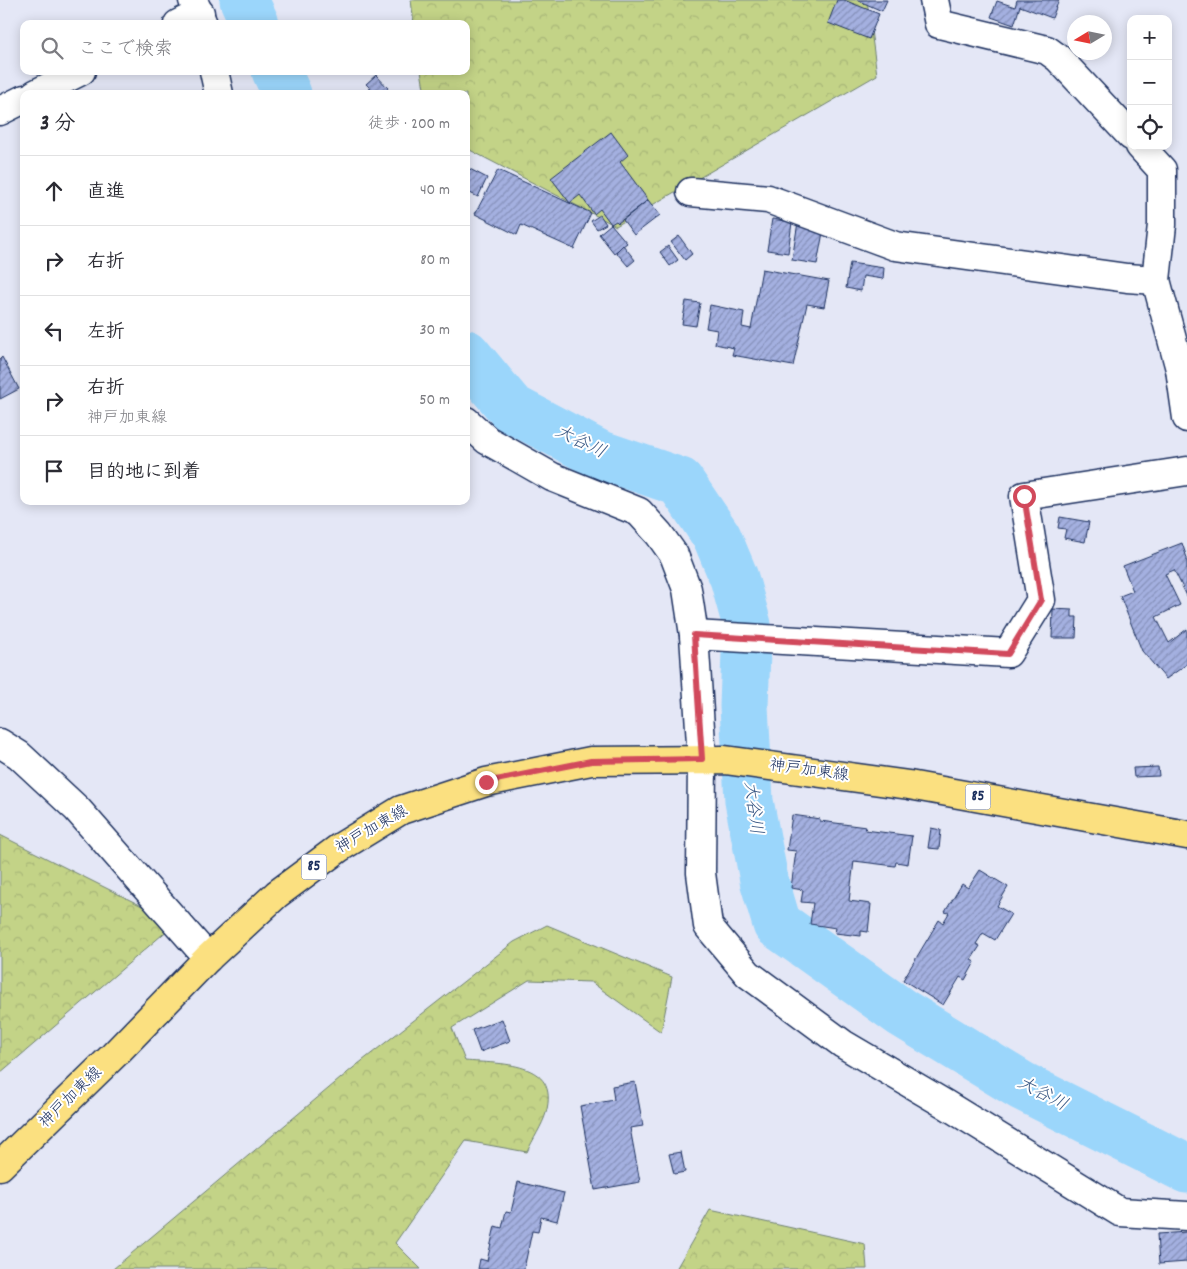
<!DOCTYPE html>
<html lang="ja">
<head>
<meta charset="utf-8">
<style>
  :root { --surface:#fff; --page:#f2f2f3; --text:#2b2b33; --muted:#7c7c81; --line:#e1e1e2 }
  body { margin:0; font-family:Dekko,"Klee One",sans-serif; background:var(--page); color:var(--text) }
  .controls { position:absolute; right:15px; top:15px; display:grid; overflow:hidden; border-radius:10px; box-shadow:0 2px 12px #0003 }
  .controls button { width:45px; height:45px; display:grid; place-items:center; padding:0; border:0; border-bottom:1px solid var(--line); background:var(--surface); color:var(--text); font:25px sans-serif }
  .compass { position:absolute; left:1067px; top:15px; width:45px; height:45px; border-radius:50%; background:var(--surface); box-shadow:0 2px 12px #0003; rotate:260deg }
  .stop { position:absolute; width:15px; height:15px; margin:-11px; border:4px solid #d1495b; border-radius:50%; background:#fff }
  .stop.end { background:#d1495b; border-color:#fff; box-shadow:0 1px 5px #0008 }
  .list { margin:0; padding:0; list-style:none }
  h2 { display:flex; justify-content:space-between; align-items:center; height:65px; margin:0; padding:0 20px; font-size:21px }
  h2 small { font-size:16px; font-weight:400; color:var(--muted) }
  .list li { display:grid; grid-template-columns:32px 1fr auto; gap:15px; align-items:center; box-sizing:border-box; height:70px; padding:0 20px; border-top:1px solid var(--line) }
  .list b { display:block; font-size:19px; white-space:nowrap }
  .list p { margin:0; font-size:16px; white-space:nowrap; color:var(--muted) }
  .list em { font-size:16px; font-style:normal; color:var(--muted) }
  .icon { flex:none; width:28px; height:28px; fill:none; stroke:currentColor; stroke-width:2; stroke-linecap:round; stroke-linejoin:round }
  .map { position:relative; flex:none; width:1187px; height:1269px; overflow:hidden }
  .search { position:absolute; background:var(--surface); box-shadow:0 2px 12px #0003; left:20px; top:20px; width:450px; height:55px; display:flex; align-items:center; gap:12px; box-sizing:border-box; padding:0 18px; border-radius:10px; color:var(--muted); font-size:19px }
  .panel { position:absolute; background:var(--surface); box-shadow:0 2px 12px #0003; left:20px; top:90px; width:450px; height:415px; border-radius:10px }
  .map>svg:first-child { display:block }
  .forest { fill:url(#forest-crowns); stroke:#6f8172 }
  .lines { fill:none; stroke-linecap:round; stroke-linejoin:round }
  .river { stroke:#9bd6fb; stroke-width:49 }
  .building { fill:url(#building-hatch); stroke:#1b2f5e }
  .street-casing { stroke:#1b2f5e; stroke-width:31 }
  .secondary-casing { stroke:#1b2f5e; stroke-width:31 }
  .primary-casing { stroke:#1b2f5e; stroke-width:31 }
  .street { stroke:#fff; stroke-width:28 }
  .secondary { stroke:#fff; stroke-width:28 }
  .primary { stroke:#fbe080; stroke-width:28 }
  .route { stroke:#d1495b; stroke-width:6 }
  .labels { text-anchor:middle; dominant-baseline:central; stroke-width:4; stroke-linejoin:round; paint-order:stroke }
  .shield { fill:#fff; stroke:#5f6d8e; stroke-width:1 }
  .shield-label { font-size:15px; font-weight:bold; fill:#1b2f5e }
  .street-label { font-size:16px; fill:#1b2f5e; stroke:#fff }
  .water-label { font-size:18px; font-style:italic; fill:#3b5985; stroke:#fff }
</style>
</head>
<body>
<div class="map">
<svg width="1187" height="1269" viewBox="0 0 1187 1269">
  <defs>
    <pattern id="forest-crowns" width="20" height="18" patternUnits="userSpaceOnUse" patternTransform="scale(1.25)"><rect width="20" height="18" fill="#c3d387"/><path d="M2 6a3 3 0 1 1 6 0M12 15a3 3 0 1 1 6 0" fill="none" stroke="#a7b577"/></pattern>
    <pattern id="building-hatch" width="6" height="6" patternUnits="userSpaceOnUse" patternTransform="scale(1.25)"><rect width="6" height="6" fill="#a4b0e0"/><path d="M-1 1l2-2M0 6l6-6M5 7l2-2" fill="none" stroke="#8590b9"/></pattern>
  </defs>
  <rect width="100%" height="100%" fill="#e4e7f6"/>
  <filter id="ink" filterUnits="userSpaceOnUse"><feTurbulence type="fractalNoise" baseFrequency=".02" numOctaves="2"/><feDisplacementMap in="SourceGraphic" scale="10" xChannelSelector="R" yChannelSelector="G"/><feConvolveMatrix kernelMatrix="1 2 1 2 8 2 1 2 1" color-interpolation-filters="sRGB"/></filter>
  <g filter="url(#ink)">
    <g class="forest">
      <path d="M411 0H867L877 75 616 226 466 148V94H425L421 71H466V24H414Z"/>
      <path d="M0 835 176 923 0 1073Z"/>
      <path d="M547 925 672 977 661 1032 591 982 529 980 452 1028 465 1061C499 1064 561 1060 546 1113 542 1126 533 1139 527 1152L466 1141 395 1243 421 1269H113L353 1068 514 942Z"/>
      <path d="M710 1210 865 1244 867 1269H676Z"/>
    </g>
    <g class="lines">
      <g class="river">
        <path d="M244 0 255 24"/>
        <path d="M276 71 287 94"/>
        <path d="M466 354 511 408 598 454 680 482 717 537 734 578 747 625 744 706 749 801 764 880 777 924 902 1013 1022 1086 1187 1169"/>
      </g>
    </g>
    <g class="building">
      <path d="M837 0H844L879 14 869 39 828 23Z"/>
      <path d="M857 0H887L882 11Z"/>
      <path d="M1017 0H1059L1052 18 1020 6 1014 25 991 17 997 1 1015 7Z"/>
      <path d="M376 75 388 88 383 94H376L366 84Z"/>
      <path d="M611 132 628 155 620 162 648 200 618 223 616 221 611 224 600 209 594 214 580 195 570 203 551 178Z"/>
      <path d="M466 167 487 178 478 197 466 191Z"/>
      <path d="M498 170 591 213 574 249 521 225 517 235 475 214Z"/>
      <path d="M648 200 660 215 634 235 623 220Z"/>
      <path d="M600 215 606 224 597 229 591 221Z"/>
      <path d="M772 219 792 222 788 253 767 250Z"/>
      <path d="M798 222 824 227 817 264 792 260Z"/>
      <path d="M611 224 627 243 614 253 599 234Z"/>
      <path d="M679 236 692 254 685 260 671 242Z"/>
      <path d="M623 245 635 260 628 266 616 252Z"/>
      <path d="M668 246 678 260 670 266 660 252Z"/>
      <path d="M850 263 884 268 883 279 863 276 861 291 846 288Z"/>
      <path d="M762 269 829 281 824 307 807 304 793 366 732 355 734 348 715 344 717 330 706 328 710 305 744 312 742 327 751 329Z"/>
      <path d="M686 301 700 303 696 326 682 324Z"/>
      <path d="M2 357 19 389 0 399V359Z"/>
      <path d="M1060 517 1089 522 1085 542 1064 538 1066 529 1058 528Z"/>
      <path d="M1182 543 1187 558V596L1174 570 1165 574 1180 605 1156 617 1169 643 1187 629V664L1166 679 1142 651 1120 596 1133 591 1123 566Z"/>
      <path d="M1053 609 1072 610V617H1077L1076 638H1052Z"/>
      <path d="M1158 767 1159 776 1134 777 1133 768Z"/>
      <path d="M792 815 820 819V821L866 827 865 830 912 836 908 864 896 862 895 866 854 861 849 901 871 904 868 932 861 931V936L835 933 836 928 810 924 813 903 801 902 803 890 791 888 796 851 787 850Z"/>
      <path d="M931 828 941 830 939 849 928 848Z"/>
      <path d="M980 870 1008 887 997 906 1011 914 995 940 983 933 976 944 980 946 971 960 975 962 965 980 960 977 943 1005 903 980 939 920 943 923 949 913 945 912 962 884 968 888Z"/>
      <path d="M502 1019 510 1041 480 1052 472 1030Z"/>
      <path d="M635 1082 643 1126 630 1128 640 1182 595 1190 580 1106 614 1100 612 1086Z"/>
      <path d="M681 1152 685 1172 674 1174 669 1154Z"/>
      <path d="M518 1182 564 1193 557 1221 541 1217 538 1232 532 1231 524 1269H478L480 1259 487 1261 495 1226 502 1228 506 1211 511 1212Z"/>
      <path d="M1187 1232V1262L1159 1264 1157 1234Z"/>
    </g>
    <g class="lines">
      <g class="street-casing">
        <g id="street">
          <path d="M193 0 203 24"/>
          <path d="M934 0 939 24 1047 50 1058 58 1131 136"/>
          <path d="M178 24 200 13"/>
          <path d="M214 71 219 94"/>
          <path d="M35 94 81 71"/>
          <path d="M0 111 24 99"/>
          <path d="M1140 146 1162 170V225L1156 280 1180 369 1187 418"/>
          <path d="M691 192 768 199 895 246 1127 278 1156 280"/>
          <path d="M466 421 487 440 552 477 639 512 659 534 674 555 687 589 694 635 702 759 701 873 708 926 748 974 843 1044 945 1104 1120 1212 1187 1216"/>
          <path d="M694 635 1008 653 1041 600 1024 496 1187 471"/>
        </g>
      </g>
      <g class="secondary-casing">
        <path id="secondary" d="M0 743 19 755 77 809 208 958"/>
      </g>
      <g class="primary-casing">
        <path id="primary" d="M0 1166 114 1055 208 958 277 894 339 848 401 810 486 782 591 761 725 760 909 785 1187 835"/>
      </g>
      <use href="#street" class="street"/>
      <use href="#secondary" class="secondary"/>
      <use href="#primary" class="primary"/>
    </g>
  </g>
  <g class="lines" filter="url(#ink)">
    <path class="route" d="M486 782 591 761 702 759 694 635 1008 654 1041 600 1024 496"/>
  </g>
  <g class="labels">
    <g class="shield">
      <rect x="965.5" y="784.5" width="25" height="25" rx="4"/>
      <rect x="301.5" y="854.5" width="25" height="25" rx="4"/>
    </g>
    <g class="shield-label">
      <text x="978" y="797">85</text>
      <text x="314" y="867">85</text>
    </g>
    <g class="street-label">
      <text transform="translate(809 771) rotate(8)">神戸加東線</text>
      <text transform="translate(372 830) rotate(-30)">神戸加東線</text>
      <text transform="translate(71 1098) rotate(-44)">神戸加東線</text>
    </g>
    <g class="water-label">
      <text transform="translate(580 443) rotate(26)">大谷川</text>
      <text transform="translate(752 808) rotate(83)">大谷川</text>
      <text transform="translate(1042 1095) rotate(28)">大谷川</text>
    </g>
  </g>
</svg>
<div class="controls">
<button>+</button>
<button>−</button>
<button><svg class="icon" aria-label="locate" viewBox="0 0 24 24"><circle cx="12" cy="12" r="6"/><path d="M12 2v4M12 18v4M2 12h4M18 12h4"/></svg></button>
</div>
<svg class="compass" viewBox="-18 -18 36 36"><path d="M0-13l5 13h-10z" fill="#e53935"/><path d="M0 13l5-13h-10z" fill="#7c7c81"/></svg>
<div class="stop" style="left:1024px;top:496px"></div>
<div class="stop end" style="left:486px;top:782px"></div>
<div class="search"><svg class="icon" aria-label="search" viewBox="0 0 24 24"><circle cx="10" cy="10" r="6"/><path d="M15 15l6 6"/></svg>ここで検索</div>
<section class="panel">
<h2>3 分<small>徒歩 · 200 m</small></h2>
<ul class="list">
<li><svg class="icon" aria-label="ahead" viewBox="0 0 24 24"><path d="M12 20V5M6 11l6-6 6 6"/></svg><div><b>直進</b></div><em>40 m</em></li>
<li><svg class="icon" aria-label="right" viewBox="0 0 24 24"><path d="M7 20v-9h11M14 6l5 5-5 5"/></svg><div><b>右折</b></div><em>80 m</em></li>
<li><svg class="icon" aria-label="left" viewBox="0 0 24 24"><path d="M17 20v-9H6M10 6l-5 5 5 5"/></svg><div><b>左折</b></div><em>30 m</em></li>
<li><svg class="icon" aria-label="right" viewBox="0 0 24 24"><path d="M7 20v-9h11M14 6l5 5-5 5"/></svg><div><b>右折</b><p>神戸加東線</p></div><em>50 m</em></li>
<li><svg class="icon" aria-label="arrive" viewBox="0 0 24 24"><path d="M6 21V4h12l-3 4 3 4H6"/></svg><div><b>目的地に到着</b></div></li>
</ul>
</section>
</div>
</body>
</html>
